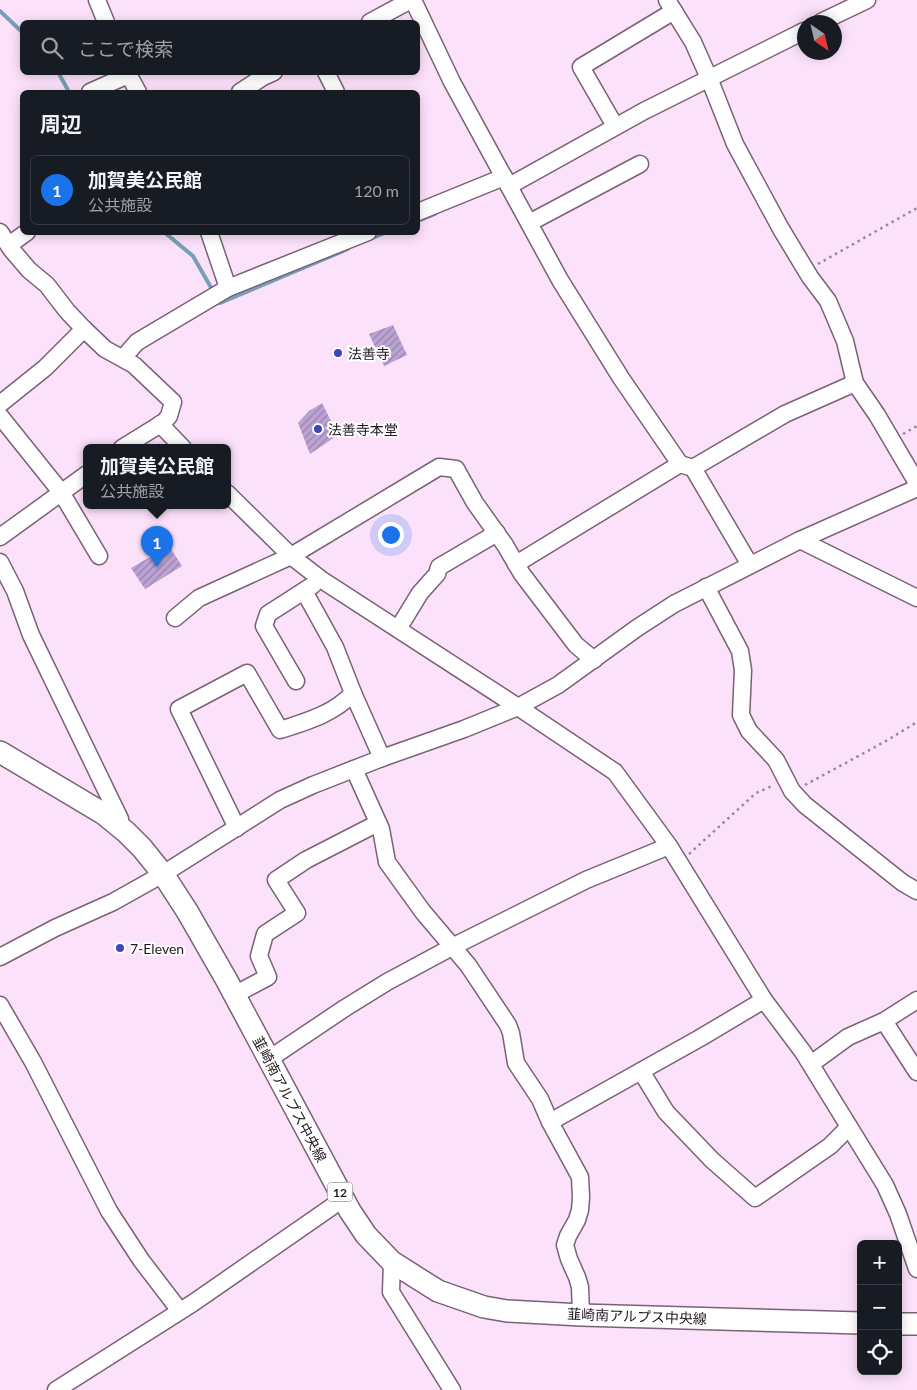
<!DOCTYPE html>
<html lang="ja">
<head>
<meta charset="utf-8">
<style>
  :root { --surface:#171b24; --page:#242831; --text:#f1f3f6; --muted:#9ea1a6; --line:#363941; --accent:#1a73e8 }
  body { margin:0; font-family:Lato,"Noto Sans JP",sans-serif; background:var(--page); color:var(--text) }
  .controls { position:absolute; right:15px; bottom:15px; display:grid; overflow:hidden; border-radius:8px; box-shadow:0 2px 12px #0003 }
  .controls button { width:45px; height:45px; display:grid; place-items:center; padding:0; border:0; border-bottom:1px solid var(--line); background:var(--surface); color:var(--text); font:25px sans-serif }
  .compass { position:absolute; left:797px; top:15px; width:45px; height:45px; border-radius:50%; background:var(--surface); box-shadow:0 2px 12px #0003; rotate:146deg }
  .you { position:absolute; left:390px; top:534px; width:18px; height:18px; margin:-12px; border:4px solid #fff; border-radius:50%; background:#1a73e8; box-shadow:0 0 0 8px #1a73e833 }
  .badge { display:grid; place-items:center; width:32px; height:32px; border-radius:50%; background:var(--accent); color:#fff; font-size:16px; font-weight:700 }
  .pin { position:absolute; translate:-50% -41px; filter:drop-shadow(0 1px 2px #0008) }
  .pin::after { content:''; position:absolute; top:26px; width:18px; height:15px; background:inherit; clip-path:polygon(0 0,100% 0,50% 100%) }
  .popup { position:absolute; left:83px; top:444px; width:148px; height:65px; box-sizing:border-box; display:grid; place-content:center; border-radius:8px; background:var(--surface); filter:drop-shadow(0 1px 4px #0005); font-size:16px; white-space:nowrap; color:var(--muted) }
  .popup b { font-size:19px; color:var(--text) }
  .popup::after { content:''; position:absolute; left:50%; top:100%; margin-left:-10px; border:10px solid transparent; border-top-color:var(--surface) }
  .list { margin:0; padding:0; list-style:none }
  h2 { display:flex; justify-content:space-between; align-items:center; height:65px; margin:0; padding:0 20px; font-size:21px }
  h2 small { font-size:16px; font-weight:400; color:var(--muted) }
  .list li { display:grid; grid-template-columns:32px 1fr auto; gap:15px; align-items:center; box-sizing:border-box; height:70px; margin:0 10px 10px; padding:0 10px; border:1px solid var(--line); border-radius:8px }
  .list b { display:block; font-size:19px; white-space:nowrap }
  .list p { margin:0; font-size:16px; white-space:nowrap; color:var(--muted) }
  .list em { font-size:16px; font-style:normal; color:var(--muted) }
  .icon { flex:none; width:28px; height:28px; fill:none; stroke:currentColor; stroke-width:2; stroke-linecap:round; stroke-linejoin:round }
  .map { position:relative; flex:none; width:917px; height:1390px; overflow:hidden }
  .search { position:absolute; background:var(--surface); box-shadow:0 2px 12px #0003; left:20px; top:20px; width:400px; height:55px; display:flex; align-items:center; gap:12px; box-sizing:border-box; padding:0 18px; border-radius:8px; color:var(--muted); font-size:19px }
  .panel { position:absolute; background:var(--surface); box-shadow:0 2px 12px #0003; left:20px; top:90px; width:400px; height:145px; border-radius:8px }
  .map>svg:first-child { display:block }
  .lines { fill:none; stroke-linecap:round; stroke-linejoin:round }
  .stream { stroke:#76a0b5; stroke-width:4 }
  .building { fill:url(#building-hatch) }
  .minor-casing { stroke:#796177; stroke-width:19 }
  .major-casing { stroke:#796177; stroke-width:24 }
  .path { stroke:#998698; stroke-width:2.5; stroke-dasharray:2.5 4; stroke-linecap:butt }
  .minor { stroke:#fff; stroke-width:16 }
  .major { stroke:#fff; stroke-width:21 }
  .poi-dot { fill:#3d46ba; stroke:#fff; stroke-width:2 }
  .labels { text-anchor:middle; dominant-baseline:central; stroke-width:4; stroke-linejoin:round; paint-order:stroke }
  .shield { fill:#fff; stroke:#645d63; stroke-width:1 }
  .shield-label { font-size:12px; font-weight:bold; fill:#211720 }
  .poi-label { font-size:14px; fill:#211720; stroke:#fff; text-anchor:start }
  .street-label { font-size:14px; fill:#211720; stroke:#fff }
</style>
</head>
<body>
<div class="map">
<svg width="917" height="1390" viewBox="0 0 917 1390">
  <defs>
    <pattern id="building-hatch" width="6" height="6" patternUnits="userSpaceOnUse" patternTransform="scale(1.25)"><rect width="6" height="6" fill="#bba3d4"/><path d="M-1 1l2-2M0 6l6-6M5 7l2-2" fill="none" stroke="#9884ac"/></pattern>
  </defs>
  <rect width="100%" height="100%" fill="#fce1fa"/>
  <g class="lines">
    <g class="stream">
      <path d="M0 11 22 32"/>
      <path d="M58 72 69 92"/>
      <path d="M418 221 435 214"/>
      <path d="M164 232 193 256 213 291"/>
      <path d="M370 239 387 232"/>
      <path d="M218 299 220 303 348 249"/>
    </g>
  </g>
  <g class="building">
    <path d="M393 325 407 355 384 366 369 334Z"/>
    <path d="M322 403 338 435 310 454 298 423 309 411Z"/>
    <path d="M169 546 182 566 145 589 131 568Z"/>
  </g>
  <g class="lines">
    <g class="minor-casing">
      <g id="minor">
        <path d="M97 0 106 22"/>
        <path d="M413 0 452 82 560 280 621 378 680 464 693 468 750 565"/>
        <path d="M667 0 693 42 709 78 735 144 781 229 810 277 828 301 845 341 855 383 877 415 917 483"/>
        <path d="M370 22 411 0"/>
        <path d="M821 22 867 0"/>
        <path d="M127 72 138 92"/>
        <path d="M326 72 336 92"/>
        <path d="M90 92 128 75"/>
        <path d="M240 92 263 77 274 72"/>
        <path d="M615 126 581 67 674 11"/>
        <path d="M509 186 644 111 804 31"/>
        <path d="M418 212 504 177"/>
        <path d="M529 223 640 164"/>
        <path d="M0 232 11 249 29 270 47 285 67 311 84 329 105 349 134 365 173 402 169 416 164 422 122 448"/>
        <path d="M209 232 228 288"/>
        <path d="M9 245 27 232"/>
        <path d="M123 358 137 342 228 288 368 232"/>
        <path d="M0 404 45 368 84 329"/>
        <path d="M0 416 61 492 99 556"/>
        <path d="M160 424 183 448"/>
        <path d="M693 468 785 414 855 383"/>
        <path d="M227 493 291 556 322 580 518 707 615 772 669 846 764 1000 803 1052 885 1185 898 1214 917 1269"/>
        <path d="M0 537 87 474"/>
        <path d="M800 540 917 598"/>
        <path d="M0 562 15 591 31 635 120 819V827"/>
        <path d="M516 564 680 464"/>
        <path d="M706 587 740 651 743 670 741 715 749 731 776 760 792 791 805 805 903 883 917 891"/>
        <path d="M175 618 199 598 291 556 439 467 456 469 475 503 505 545 522 574 576 645 594 660"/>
        <path d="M398 629 420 593 437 574 439 567 497 533"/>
        <path d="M296 681 264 626 268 614 313 585"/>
        <path d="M353 693 382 758"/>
        <path d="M354 769 381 829 387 862 423 912 468 965 508 1025 511 1033 516 1063 540 1099 550 1122 580 1177 581 1197 580 1210 577 1220 568 1236 565 1245 569 1259 577 1277 580 1287 581 1315"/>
        <path d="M237 828 179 709 247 673 280 730C305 722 334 714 353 693L335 647 304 591"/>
        <path d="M0 957 55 928 113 902 163 874 280 800 313 785 382 758 464 729 518 707 558 685 637 628 674 604 800 540 917 488"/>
        <path d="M234 995 268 977 259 956 265 934 297 913 276 880 306 860 378 823"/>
        <path d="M0 1005 33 1062 109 1211 141 1260 180 1311"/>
        <path d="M884 1021 917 1000"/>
        <path d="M269 1059 345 1008 387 982 452 947 586 880 669 846"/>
        <path d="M811 1064 848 1037 884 1021 917 1072"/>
        <path d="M641 1071 666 1112 712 1160 755 1198 830 1146 849 1127"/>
        <path d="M550 1122 700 1038 764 1000"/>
        <path d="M392 1262 391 1292 452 1390"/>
        <path d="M56 1390 193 1303 343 1199"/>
      </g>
    </g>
    <g class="major-casing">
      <g id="major">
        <path d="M0 752 104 814 126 832 142 848 163 874 187 911 226 979 350 1211 366 1235 392 1262 438 1291 484 1307 507 1311 581 1315 861 1323"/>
        <path d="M898 1324H917"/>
      </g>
    </g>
    <g class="path">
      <path d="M818 264 917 208"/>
      <path d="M903 434 917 426"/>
      <path d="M805 785 886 741 917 722"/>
      <path d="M689 854 756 793 770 787 774 788"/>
    </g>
    <use href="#minor" class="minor"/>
    <use href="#major" class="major"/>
  </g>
  <g class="poi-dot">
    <circle cx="338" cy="353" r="5"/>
    <circle cx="318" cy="429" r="5"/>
    <circle cx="120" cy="948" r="5"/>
  </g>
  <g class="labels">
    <rect class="shield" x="327.5" y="1182.5" width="25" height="19" rx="4"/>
    <g class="shield-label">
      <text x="340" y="1192">12</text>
    </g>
    <g class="poi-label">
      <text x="348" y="353">法善寺</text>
      <text x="328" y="429">法善寺本堂</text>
      <text x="130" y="948">7-Eleven</text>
    </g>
    <g class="street-label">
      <text transform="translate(290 1099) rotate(62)">韮崎南アルプス中央線</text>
      <text transform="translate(637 1316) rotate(2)">韮崎南アルプス中央線</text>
    </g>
  </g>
</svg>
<div class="controls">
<button>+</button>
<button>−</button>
<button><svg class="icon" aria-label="locate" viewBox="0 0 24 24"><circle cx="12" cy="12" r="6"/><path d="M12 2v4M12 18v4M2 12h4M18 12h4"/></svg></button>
</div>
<svg class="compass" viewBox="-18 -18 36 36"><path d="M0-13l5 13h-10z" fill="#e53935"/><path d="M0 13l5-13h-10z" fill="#9ea1a6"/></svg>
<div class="you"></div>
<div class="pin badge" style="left:157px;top:567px">1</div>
<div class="popup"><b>加賀美公民館</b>公共施設</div>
<div class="search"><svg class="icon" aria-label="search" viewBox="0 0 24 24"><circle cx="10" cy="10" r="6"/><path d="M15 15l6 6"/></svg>ここで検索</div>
<section class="panel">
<h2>周辺<small></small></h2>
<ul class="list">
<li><span class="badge">1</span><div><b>加賀美公民館</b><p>公共施設</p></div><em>120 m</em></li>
</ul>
</section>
</div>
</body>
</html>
